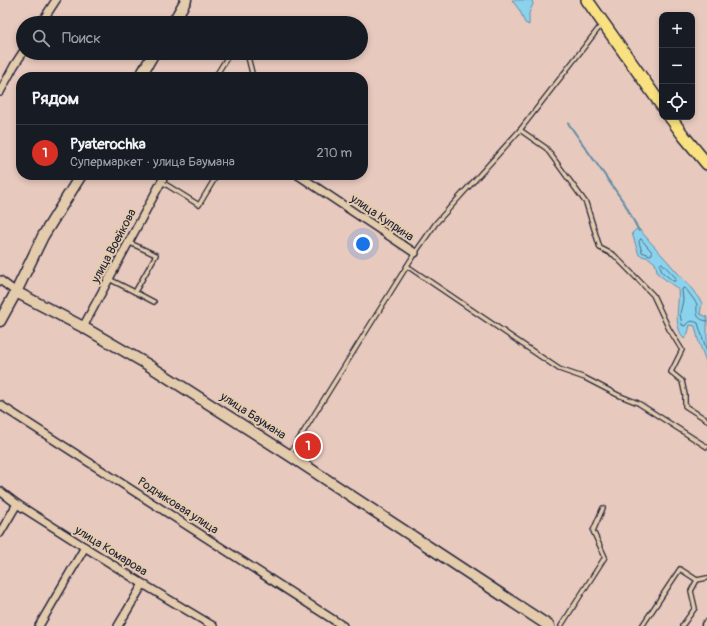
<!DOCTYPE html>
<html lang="ru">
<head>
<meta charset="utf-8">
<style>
  :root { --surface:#171b24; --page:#20242c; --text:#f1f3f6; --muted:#9ea1a6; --line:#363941; --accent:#d93025 }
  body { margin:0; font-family:Pangolin,sans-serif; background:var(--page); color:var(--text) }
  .controls { position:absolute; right:12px; top:12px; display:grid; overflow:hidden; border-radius:8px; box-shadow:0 2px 6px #0003 }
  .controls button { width:36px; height:36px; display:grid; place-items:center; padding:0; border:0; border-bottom:1px solid var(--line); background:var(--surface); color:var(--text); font:20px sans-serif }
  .you { position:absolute; left:363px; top:244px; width:14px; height:14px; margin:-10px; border:3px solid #fff; border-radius:50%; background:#1a73e8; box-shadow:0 0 0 6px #1a73e833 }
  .badge { display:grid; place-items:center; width:26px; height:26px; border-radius:50%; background:var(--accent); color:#fff; font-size:13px; font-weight:700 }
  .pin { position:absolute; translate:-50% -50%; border:2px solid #fff; box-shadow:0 1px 4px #0006 }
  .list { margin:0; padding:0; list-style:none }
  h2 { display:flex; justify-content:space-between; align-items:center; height:52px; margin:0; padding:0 16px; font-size:17px }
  h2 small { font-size:13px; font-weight:400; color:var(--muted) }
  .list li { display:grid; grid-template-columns:26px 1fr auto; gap:12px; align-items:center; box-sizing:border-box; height:56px; padding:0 16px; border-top:1px solid var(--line) }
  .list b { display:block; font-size:15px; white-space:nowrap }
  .list p { margin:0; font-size:13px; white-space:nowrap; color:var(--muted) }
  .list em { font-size:13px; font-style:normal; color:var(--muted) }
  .icon { flex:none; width:22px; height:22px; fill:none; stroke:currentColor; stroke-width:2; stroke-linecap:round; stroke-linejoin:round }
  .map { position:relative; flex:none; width:707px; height:626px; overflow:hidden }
  .search { position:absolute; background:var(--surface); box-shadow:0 2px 6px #0003; left:16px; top:16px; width:352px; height:44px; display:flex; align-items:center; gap:10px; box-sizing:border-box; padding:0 14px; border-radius:22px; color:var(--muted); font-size:15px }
  .panel { position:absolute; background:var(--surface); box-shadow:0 2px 6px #0003; left:16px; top:72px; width:352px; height:108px; border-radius:16px }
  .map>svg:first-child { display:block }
  .water { fill:#8bd3ed; stroke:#618ca6 }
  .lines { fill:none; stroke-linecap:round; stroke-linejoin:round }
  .shore { stroke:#4c6982; stroke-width:1 }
  .stream { stroke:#618ca6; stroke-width:2 }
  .lane-casing { stroke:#22223b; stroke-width:6 }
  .street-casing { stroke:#22223b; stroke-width:10 }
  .secondary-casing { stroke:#22223b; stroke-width:13 }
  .primary-casing { stroke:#22223b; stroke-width:14 }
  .lane { stroke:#e3cbac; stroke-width:3.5 }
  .street { stroke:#e3cbac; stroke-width:7 }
  .secondary { stroke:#e3cbac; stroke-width:10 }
  .primary { stroke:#f9e181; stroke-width:11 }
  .labels { text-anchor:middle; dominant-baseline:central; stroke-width:4; stroke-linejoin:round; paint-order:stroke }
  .street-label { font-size:12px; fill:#22223b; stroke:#e3cbac }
</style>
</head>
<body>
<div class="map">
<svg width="707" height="626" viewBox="0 0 707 626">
  <rect width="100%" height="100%" fill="#e8c9be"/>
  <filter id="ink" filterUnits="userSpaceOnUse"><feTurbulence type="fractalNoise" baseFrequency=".025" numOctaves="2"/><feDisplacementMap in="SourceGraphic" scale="8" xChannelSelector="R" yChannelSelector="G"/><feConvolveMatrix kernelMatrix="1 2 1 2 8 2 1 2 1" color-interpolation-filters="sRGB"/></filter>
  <g filter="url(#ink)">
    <g class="water">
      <path d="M512 0H532L533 4 529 13V25L525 23 520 11Z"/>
      <path d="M638 228 692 289 702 303 700 314 707 317V364L699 343 695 326 690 325 688 333 684 339C672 322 680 308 678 289L658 274 655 263 649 258 639 255 632 233Z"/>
    </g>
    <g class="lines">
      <g class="shore">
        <path d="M641 239 652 252V254L650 255 642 252 639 242Z"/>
        <path d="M662 263 676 278 675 281H673L662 272 660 265Z"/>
        <path d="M707 321C695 319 697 313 697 304L686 289 683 288 682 290 683 300 680 314 682 325 685 326C688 321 692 320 698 323L707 352"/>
      </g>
      <path class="stream" d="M568 123 625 204 639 231"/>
      <g class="lane-casing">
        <g id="lane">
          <path d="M247 53 253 77"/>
          <path d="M215 77 230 53"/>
          <path d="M520 130 546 148 586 203 600 248 614 255 653 295 669 329 682 350 671 372 682 381 685 395V406L707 420"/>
          <path d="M162 182 199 205 217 175"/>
          <path d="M407 266 559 369 585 378 618 395 638 403 707 447"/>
          <path d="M109 279 135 292 156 255 128 242"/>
          <path d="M135 292 154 302"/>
          <path d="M289 455 415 253 436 223 520 130 602 24"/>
          <path d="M561 626 605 557 593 531 603 508"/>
          <path d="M642 626 680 569 697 580 707 578"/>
          <path d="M682 626 695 608 691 591 697 580"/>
        </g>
      </g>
      <g class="street-casing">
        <g id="street">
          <path d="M41 23 56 0"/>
          <path d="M0 92 14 66 23 52"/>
          <path d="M298 175 415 253"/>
          <path d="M0 280 16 292"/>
          <path d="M83 327 165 175"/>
          <path d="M0 405 343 626"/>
          <path d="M0 491 17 504 143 584 213 626"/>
          <path d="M0 533 17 504"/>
          <path d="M39 626 85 547"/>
          <path d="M118 626 143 584"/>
        </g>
      </g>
      <g class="secondary-casing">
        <g id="secondary">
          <path d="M173 23 186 0"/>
          <path d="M140 77 154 53"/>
          <path d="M16 292 83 327 145 363 289 455 549 626"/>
          <path d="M0 321 16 292 43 236 81 175"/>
          <path d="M707 626V625"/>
        </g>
      </g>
      <g class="primary-casing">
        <g id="primary">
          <path d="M587 0 616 41 662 106"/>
          <path d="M670 117 683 135 707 164"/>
        </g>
      </g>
      <use href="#lane" class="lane"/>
      <use href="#street" class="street"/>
      <use href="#secondary" class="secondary"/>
      <use href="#primary" class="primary"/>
    </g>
  </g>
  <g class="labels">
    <g class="street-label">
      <text transform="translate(382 218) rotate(34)">улица Куприна</text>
      <text transform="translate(114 246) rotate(-62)">улица Воейкова</text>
      <text transform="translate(253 416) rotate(33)">улица Баумана</text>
      <text transform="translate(178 506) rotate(33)">Родниковая улица</text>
      <text transform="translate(111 551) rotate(32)">улица Комарова</text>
    </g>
  </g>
</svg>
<div class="controls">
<button>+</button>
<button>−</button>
<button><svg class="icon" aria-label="locate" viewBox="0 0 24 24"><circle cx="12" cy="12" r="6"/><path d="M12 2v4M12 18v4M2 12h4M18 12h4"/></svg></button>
</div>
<div class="you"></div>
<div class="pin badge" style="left:308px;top:446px">1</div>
<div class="search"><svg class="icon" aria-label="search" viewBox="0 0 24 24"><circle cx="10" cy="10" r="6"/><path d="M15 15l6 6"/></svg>Поиск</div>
<section class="panel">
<h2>Рядом<small></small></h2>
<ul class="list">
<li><span class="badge">1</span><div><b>Pyaterochka</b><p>Супермаркет · улица Баумана</p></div><em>210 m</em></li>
</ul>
</section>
</div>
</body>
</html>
